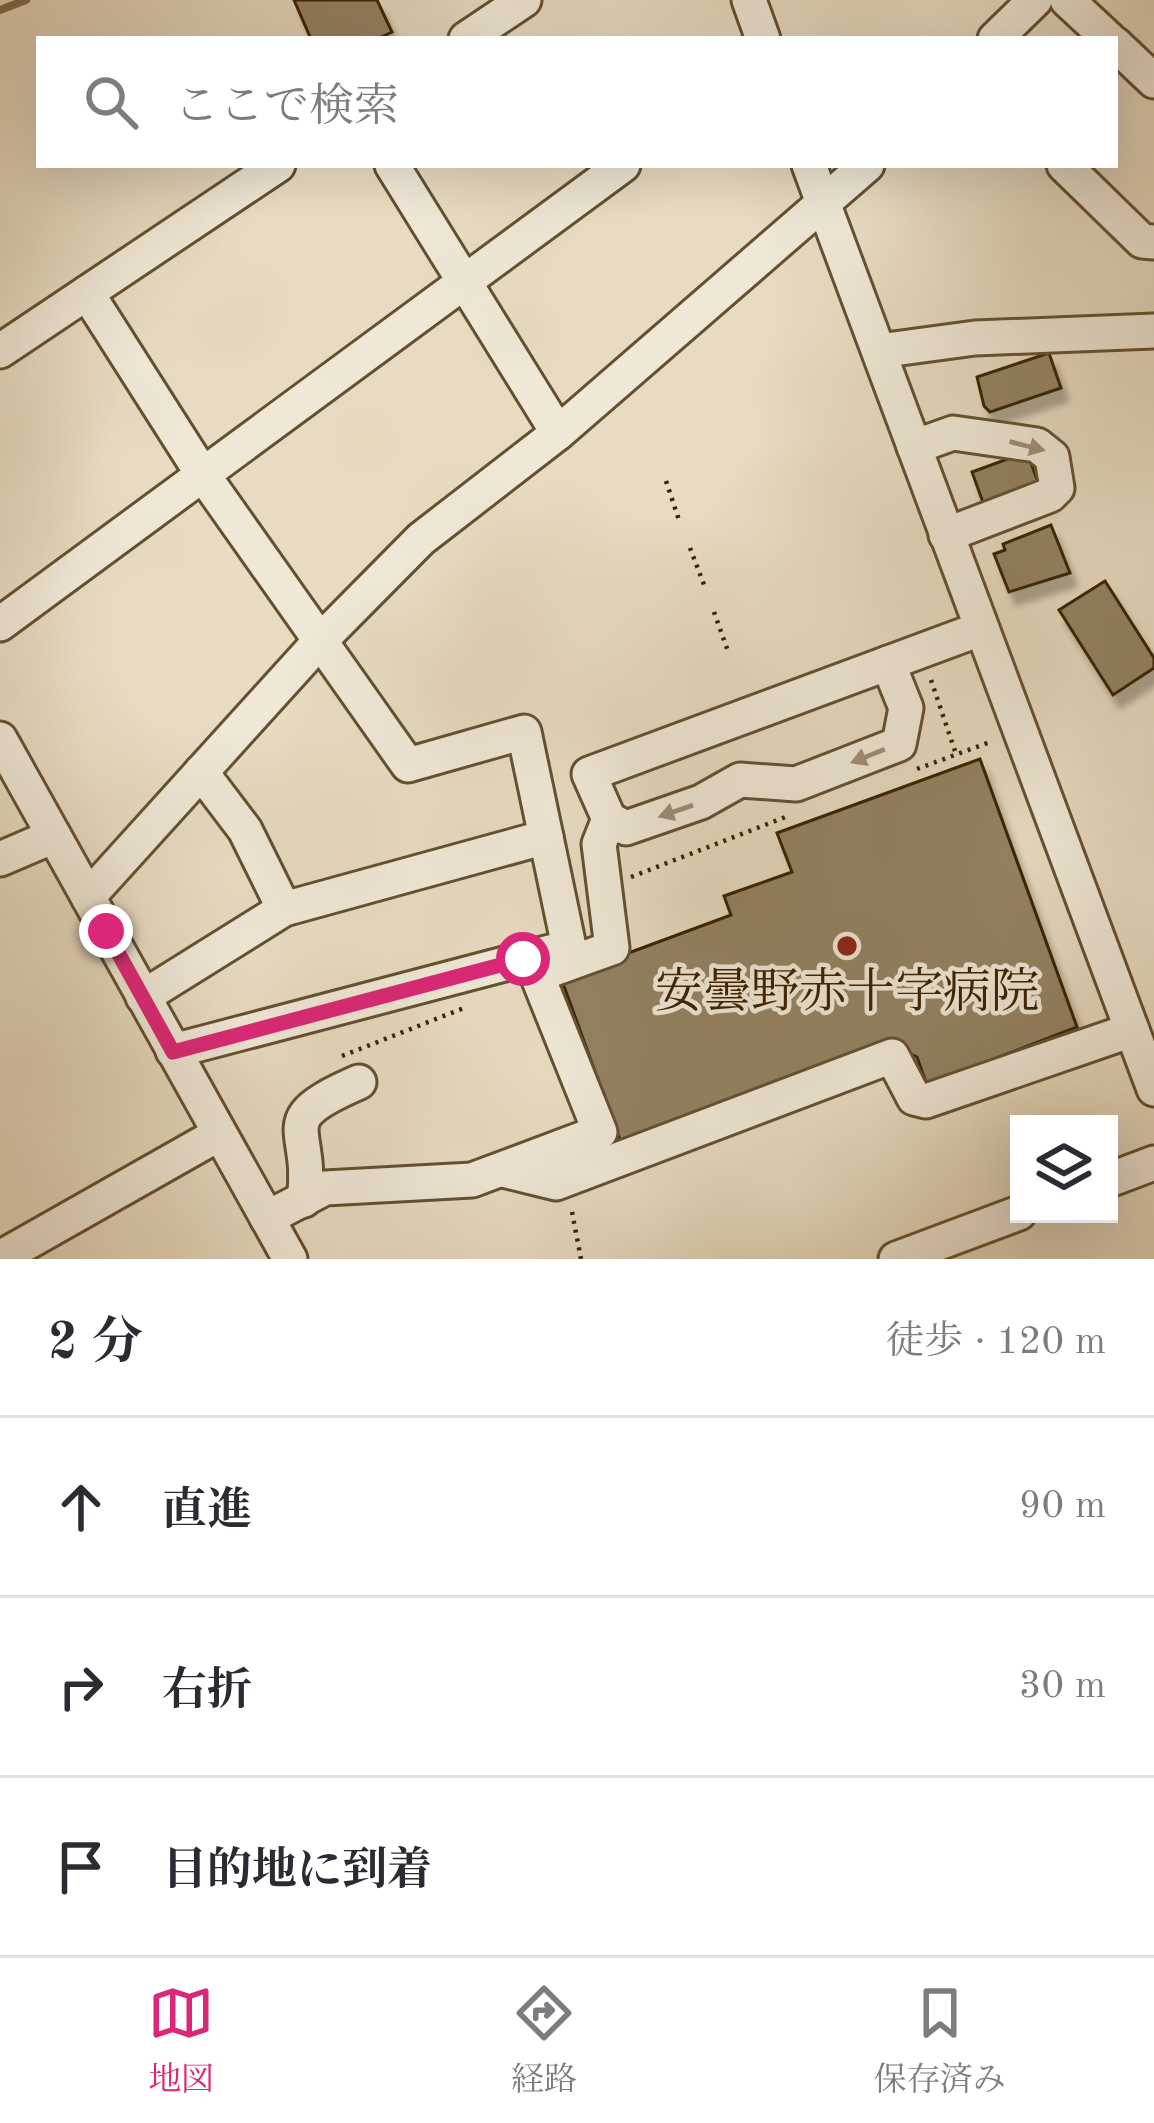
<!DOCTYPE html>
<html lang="ja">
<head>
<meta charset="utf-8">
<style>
  :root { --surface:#fff; --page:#f2f2f3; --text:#2b2b33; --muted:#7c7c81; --line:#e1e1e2; --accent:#db2777 }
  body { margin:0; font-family:"Old Standard TT","Noto Serif JP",serif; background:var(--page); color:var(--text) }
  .controls { position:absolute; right:36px; bottom:36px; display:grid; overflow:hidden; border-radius:0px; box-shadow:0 12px 48px #0002 }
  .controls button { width:108px; height:108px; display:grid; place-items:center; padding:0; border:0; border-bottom:3px solid var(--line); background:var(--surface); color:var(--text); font:60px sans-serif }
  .stop { position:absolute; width:36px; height:36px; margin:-27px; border:9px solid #db2777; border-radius:50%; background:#fff }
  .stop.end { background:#db2777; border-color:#fff; box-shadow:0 3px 12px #0008 }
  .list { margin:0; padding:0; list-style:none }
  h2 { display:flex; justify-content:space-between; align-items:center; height:156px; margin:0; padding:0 48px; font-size:51px }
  h2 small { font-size:39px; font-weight:400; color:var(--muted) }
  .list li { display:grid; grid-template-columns:78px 1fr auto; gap:36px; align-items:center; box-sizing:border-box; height:180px; padding:0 48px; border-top:3px solid var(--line) }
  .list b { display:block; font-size:45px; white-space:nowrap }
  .list em { font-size:39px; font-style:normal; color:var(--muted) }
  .icon { flex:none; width:66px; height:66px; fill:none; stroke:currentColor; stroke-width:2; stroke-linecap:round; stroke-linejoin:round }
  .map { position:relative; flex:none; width:1154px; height:1259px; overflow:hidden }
  .search { position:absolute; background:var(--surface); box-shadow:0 12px 48px #0002; left:36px; right:36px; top:36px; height:132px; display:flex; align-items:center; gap:30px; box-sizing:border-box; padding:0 42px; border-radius:0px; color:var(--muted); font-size:45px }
  .sheet { height:696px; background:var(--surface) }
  nav { display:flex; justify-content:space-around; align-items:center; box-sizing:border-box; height:168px; border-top:3px solid var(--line); background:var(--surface); font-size:33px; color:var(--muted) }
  nav a { display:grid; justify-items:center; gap:6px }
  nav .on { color:var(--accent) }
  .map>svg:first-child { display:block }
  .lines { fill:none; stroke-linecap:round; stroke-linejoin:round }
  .stream { stroke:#7e6b4c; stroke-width:8 }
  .building { fill:#938264; stroke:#392100; stroke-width:3; filter:url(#shadow) }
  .minor-casing { stroke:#645030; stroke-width:39 }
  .path { stroke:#392100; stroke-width:4.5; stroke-dasharray:3 6; stroke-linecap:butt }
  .minor { stroke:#efe8d7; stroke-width:33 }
  .oneway { fill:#9d8e76 }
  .route { stroke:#db2777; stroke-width:15 }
  .poi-dot { fill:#8f2418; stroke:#efe8d7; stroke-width:4.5 }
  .labels { text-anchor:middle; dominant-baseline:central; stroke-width:9; stroke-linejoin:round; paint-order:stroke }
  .poi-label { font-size:48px; fill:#392100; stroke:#efe8d7 }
</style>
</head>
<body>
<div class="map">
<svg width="1154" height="1259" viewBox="0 0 1154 1259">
  <defs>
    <filter id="shadow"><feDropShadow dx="7" dy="13" stdDeviation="3" flood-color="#0004"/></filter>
  </defs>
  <rect width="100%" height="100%" fill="#e7dbc1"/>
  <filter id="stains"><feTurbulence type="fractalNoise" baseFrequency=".00167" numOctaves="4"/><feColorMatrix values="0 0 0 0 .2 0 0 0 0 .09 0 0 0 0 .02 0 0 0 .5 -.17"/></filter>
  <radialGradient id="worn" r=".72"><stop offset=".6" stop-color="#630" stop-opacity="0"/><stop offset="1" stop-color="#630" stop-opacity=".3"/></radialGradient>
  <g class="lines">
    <path class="stream" d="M0 10 26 0"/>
  </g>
  <g class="building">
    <path d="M294 0H377L392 32 377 39H311Z"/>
    <path d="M1049 353 1061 388 990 412 984 406 977 377Z"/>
    <path d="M1027 452 1040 488 985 508 972 472Z"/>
    <path d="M1051 525 1070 573 1009 592 994 554 1005 550 1003 544Z"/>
    <path d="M1105 581 1154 658V668L1113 695 1059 610Z"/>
    <path d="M980 759 1077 1027 927 1085 917 1057 890 1044 621 1143 561 978 731 915 724 896 792 872 777 833Z"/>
  </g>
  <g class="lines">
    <g class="minor-casing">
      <g id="minor">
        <path d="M749 0 763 39"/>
        <path d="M1067 0 1109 39"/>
        <path d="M466 39 524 0"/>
        <path d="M995 39 1035 0"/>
        <path d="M1115 44 1154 81"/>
        <path d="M392 165 558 433"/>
        <path d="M809 165 1154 1089"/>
        <path d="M1064 165 1142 241 1154 242"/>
        <path d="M87 293 201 472 408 765 524 732 569 947 173 1051"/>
        <path d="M0 351 278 165"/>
        <path d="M879 351 975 338 1154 331"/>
        <path d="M914 447 953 433 1037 445 1052 457 1057 488 1050 495 946 535"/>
        <path d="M0 624 623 165"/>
        <path d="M0 739 290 1259"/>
        <path d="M201 772 245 830 284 909"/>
        <path d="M609 819 626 828 701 802 740 780 796 784 899 744 906 708 888 663"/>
        <path d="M0 859 54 836"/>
        <path d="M88 897 319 642 421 539 558 433 867 165"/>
        <path d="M143 997 284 909 546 837"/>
        <path d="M503 1170 556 1183 892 1056 914 1098 926 1101 1132 1030"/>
        <path d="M1109 1180 1154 1163"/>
        <path d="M304 1200C315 1125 267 1122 359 1082"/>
        <path d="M267 1218 325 1188 472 1180 600 1132 537 975 612 948 599 844 609 819 589 774 980 629"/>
        <path d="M0 1258 219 1134"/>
        <path d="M896 1259 1019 1213"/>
      </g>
    </g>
    <g class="path">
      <path d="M666 481 680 523"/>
      <path d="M690 548 706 590"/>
      <path d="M714 612 729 654"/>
      <path d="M931 680 956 754"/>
      <path d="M917 769 990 742"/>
      <path d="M631 877 788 816"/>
      <path d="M342 1056 464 1008"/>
      <path d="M572 1212 581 1259"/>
    </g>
    <use href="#minor" class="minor"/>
  </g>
  <defs><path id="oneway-solid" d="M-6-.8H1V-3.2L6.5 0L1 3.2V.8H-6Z" transform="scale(3)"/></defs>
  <g class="oneway">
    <use href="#oneway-solid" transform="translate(1027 446) rotate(14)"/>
    <use href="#oneway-solid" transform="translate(868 756) rotate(158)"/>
    <use href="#oneway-solid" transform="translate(676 811) rotate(161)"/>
  </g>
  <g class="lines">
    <path class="route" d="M106 931 173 1052 523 959"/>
  </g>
  <circle class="poi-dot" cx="847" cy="946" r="12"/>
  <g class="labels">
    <g class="poi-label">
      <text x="847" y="994">安曇野赤十字病院</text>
    </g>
  </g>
  <rect width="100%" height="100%" filter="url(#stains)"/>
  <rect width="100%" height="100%" fill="url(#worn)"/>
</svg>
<div class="controls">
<button><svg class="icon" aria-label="layers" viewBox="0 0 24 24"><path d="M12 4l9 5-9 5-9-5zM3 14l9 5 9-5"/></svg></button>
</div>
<div class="stop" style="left:523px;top:959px"></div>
<div class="stop end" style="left:106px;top:931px"></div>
<div class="search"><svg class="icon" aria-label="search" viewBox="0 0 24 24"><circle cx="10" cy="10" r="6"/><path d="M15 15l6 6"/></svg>ここで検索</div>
</div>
<section class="sheet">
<h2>2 分<small>徒歩 · 120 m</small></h2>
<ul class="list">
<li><svg class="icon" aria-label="ahead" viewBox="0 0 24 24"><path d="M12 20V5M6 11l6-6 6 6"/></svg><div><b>直進</b></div><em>90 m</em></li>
<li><svg class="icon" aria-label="right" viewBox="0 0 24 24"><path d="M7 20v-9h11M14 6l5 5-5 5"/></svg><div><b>右折</b></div><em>30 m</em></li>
<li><svg class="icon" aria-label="arrive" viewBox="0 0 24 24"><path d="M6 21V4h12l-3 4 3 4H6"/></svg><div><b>目的地に到着</b></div></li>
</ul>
</section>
<nav>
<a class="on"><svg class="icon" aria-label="map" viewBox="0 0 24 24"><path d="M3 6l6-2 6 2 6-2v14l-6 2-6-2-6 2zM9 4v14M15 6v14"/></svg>地図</a>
<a><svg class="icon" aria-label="directions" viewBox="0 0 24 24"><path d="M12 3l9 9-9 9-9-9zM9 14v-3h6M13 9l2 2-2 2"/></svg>経路</a>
<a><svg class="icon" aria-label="saved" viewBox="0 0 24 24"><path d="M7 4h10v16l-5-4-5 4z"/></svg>保存済み</a>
</nav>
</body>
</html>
